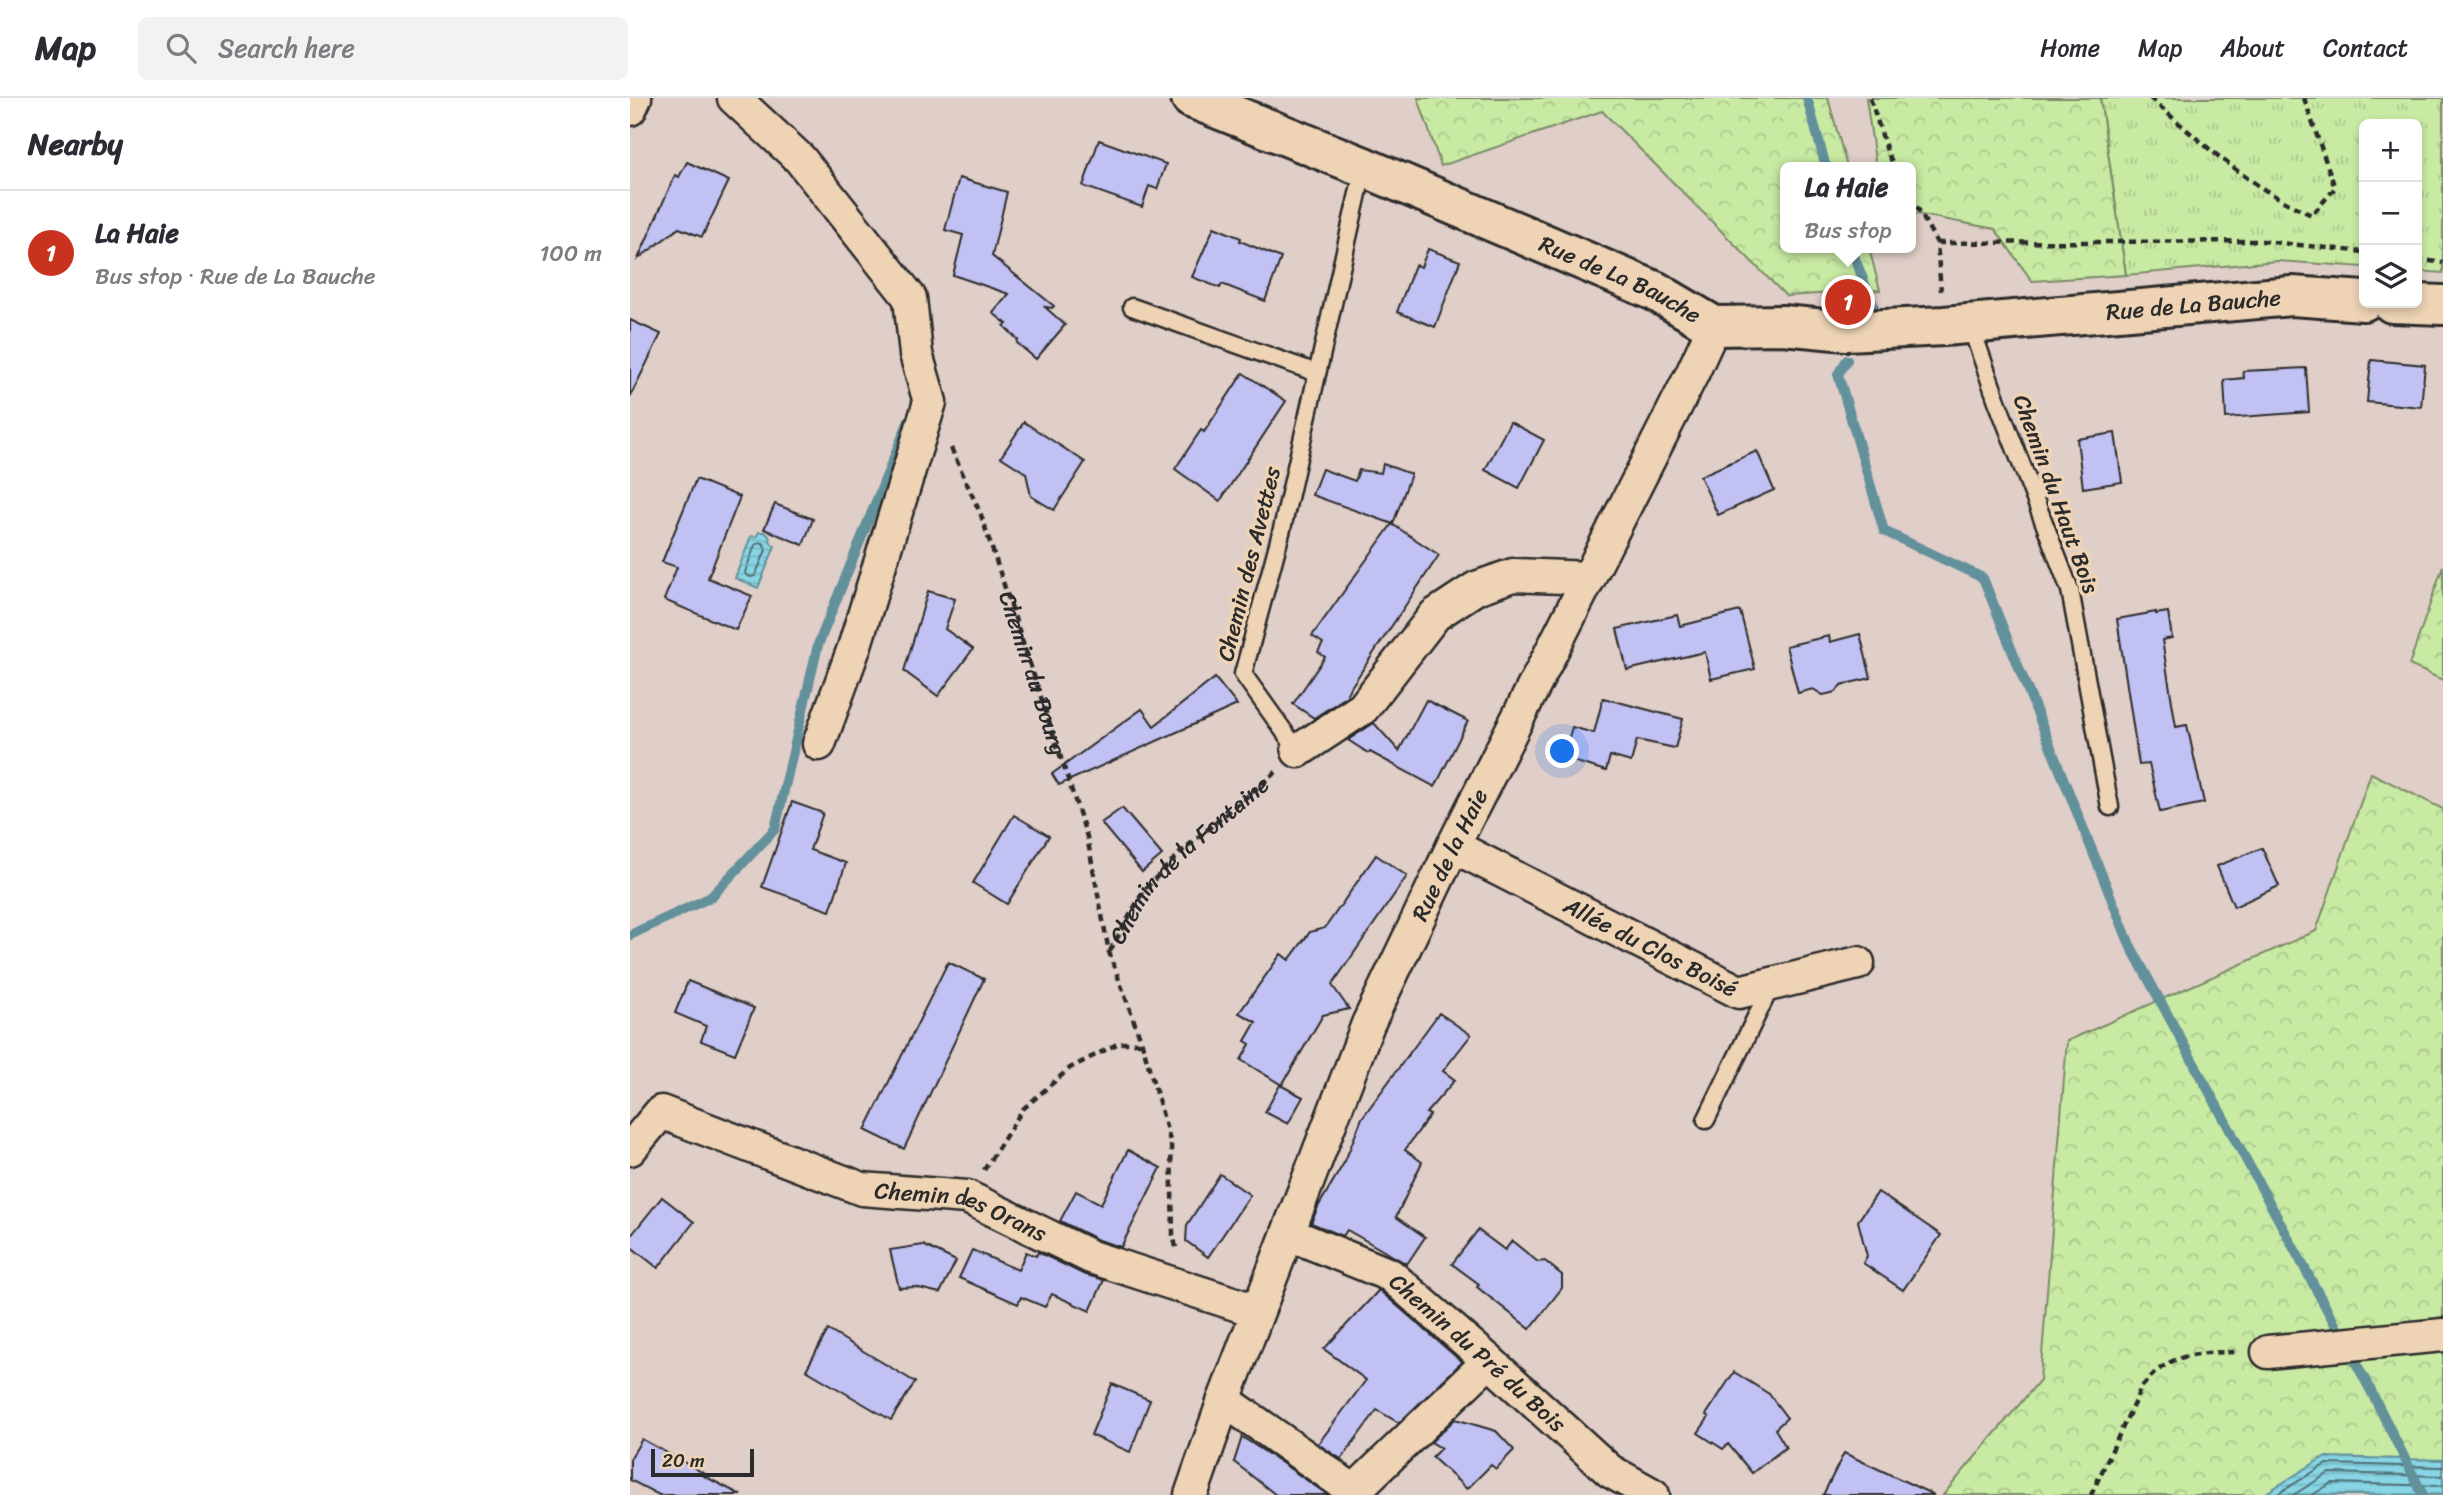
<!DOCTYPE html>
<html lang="en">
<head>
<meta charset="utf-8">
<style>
  :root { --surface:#fff; --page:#f2f2f3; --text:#2b2b33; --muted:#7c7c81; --line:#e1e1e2; --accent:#c8321e }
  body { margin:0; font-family:Sriracha,sans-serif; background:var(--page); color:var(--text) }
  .controls { position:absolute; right:21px; top:21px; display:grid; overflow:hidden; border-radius:10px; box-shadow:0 4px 10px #0003 }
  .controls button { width:63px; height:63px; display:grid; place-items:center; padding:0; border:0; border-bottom:2px solid var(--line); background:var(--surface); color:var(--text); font:35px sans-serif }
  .scale { position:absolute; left:21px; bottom:18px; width:103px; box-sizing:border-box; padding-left:7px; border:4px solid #2b2b2b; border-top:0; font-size:19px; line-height:24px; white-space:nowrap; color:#2b2b2b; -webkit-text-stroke:5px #eed3b5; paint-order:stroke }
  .you { position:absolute; left:933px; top:654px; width:24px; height:24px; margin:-18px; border:5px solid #fff; border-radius:50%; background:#1a73e8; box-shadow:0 0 0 10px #1a73e833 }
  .badge { display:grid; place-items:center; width:46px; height:46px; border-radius:50%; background:var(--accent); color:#fff; font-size:23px; font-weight:700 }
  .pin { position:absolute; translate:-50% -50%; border:4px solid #fff; box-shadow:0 2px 7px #0006 }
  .popup { position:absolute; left:1150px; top:64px; width:136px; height:91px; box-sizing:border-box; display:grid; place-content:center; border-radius:10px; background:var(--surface); filter:drop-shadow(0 2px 5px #0005); font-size:23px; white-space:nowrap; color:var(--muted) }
  .popup b { font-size:26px; color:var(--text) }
  .popup::after { content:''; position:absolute; left:50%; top:100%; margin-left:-14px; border:14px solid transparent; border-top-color:var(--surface) }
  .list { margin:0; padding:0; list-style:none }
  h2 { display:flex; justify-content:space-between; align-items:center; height:91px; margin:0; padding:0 28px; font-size:30px }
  h2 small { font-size:23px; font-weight:400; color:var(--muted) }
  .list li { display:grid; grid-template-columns:46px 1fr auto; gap:21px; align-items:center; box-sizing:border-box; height:126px; padding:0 28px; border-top:2px solid var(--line) }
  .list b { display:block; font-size:26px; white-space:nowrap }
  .list p { margin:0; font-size:23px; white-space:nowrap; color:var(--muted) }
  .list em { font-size:23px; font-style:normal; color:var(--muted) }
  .icon { flex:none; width:38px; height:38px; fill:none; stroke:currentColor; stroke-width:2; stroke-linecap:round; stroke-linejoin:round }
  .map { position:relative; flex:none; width:1813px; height:1397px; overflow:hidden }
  header { display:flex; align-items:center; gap:42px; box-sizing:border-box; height:98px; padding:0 35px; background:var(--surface); border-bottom:2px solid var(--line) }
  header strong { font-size:33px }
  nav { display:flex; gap:38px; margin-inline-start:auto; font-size:24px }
  .search { width:490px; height:63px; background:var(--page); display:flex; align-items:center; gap:18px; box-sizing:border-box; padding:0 24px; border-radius:10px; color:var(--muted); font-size:26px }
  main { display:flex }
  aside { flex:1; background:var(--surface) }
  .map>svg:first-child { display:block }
  .grass { fill:url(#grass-tufts); stroke:#7a8a67; stroke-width:2 }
  .forest { fill:url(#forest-crowns); stroke:#7a8a67; stroke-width:2 }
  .water { fill:url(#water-rules); stroke:#62919b; stroke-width:2 }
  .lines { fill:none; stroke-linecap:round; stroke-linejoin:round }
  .shore { stroke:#506f75; stroke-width:2 }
  .stream { stroke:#62919b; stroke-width:10 }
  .building { fill:#c1c1f3; stroke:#2b2b2b; stroke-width:2 }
  .service-casing { stroke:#2b2b2b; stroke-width:21 }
  .minor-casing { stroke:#2b2b2b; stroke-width:37 }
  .tertiary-casing { stroke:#2b2b2b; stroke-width:44 }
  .path { stroke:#2b2b2b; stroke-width:4.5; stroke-dasharray:7 5; stroke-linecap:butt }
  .service { stroke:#eed3b5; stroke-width:16 }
  .minor { stroke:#eed3b5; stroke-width:32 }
  .tertiary { stroke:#eed3b5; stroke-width:38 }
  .labels { text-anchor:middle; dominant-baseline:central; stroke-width:7; stroke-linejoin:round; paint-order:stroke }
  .street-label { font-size:23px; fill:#2b2b2b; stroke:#eed3b5 }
</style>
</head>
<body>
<header>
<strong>Map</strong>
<div class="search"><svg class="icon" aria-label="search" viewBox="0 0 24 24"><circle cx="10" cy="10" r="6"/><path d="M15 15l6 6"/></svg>Search here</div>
<nav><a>Home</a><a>Map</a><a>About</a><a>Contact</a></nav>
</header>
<main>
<aside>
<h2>Nearby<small></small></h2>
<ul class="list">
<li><span class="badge">1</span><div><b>La Haie</b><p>Bus stop · Rue de La Bauche</p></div><em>100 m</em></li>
</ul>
</aside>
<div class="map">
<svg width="1813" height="1397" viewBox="0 0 1813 1397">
  <defs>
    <pattern id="grass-tufts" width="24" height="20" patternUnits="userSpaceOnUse" patternTransform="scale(1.75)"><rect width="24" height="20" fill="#c8eaa3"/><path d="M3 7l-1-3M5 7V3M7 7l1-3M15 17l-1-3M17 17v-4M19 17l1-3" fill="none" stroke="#acc98c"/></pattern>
    <pattern id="forest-crowns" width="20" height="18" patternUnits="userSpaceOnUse" patternTransform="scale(1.75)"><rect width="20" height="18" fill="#c8eaa3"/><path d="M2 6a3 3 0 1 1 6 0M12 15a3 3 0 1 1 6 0" fill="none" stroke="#acc98c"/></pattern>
    <pattern id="water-rules" width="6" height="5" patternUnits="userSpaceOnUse" patternTransform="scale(1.75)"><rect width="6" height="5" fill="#87d5e5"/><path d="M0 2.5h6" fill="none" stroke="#75b7c5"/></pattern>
  </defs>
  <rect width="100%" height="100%" fill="#e0cec8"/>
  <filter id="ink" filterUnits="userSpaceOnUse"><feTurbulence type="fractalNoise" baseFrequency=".0143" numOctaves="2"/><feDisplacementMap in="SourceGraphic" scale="14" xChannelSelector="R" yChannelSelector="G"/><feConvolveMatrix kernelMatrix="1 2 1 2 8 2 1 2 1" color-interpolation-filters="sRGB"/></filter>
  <g filter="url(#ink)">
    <path class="grass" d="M1470 0H1813V175L1787 173V26H1734V169L1647 163 1496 177Z"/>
    <g class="forest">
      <path d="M788 0H1198L1217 69H1155V150H1239L1250 192 1156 198 972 13 811 68Z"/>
      <path d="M1236 0H1470L1496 177 1402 183 1365 131 1281 115V69H1246Z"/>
      <path d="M1813 468V582L1779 567Z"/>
      <path d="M1741 675 1813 711V1397H1313L1410 1282 1437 943 1686 833Z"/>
    </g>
    <g class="water">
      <path d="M129 434H135L139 438 141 445 145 448 128 490 105 480 121 438 126 439Z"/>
      <path d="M1694 1359 1813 1362V1397H1633Z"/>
    </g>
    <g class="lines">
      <g class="shore">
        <path d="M130 444 134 446 136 452 125 478 121 479 116 477 115 474 125 447Z"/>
        <path d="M1646 1397 1696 1366 1813 1369"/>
        <path d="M1663 1397 1699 1375 1813 1378"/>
        <path d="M1682 1397 1702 1385 1813 1388"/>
      </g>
      <g class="stream">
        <path d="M1177 0 1196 69"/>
        <path d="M1221 150 1246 215"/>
        <path d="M1217 262 1208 276 1254 433 1353 480 1500 847 1740 1291 1793 1397"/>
        <path d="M0 837 81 799 145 731 188 547 280 320"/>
      </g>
    </g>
    <g class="building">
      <path d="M469 42 536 66 527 91 519 88 512 109 453 88Z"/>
      <path d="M57 64 99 83 72 139 49 130 8 161 45 77 49 79Z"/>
      <path d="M329 80 377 94 362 158 424 208 422 210 415 209 435 227 406 261 387 245 388 242 374 228 377 226 363 215 379 196 323 177 333 137 315 132Z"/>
      <path d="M584 129 611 140 610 143 651 160 635 203 592 186 590 190 562 179Z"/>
      <path d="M798 151 830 163 805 229 767 214 785 167 791 169Z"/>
      <path d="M0 222 31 236 0 299Z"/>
      <path d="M1741 262 1795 267 1791 309 1737 304Z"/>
      <path d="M1676 270 1679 314 1596 320 1594 282 1614 280 1613 273Z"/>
      <path d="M613 275 656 303 590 403 545 371 571 332 574 334Z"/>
      <path d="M394 324 455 364 424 412 401 398 396 375 371 359Z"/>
      <path d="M880 324 914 342 889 390 855 372Z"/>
      <path d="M1485 335 1492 384 1453 390 1447 341Z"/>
      <path d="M1127 353 1144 392 1088 417 1070 378Z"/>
      <path d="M753 366 781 376 763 426 682 397 692 371 725 383 729 372 751 375Z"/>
      <path d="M66 381 110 399 78 480 122 498 106 532 34 502 47 469 32 464Z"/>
      <path d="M145 406 183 421 173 447 134 431Z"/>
      <path d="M762 426 809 457 717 595 719 597 684 620 663 606 695 559 688 554 693 545 682 538Z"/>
      <path d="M298 493 325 501 315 531 343 551 308 598 274 573Z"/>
      <path d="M1110 513 1125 571 1081 581 1075 554 997 572 987 531 1047 517 1050 528Z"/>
      <path d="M1526 514V516L1538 514 1542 540 1532 542 1546 629 1557 627 1574 705 1530 714 1519 666 1509 667 1487 521Z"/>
      <path d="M1230 536 1241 580 1211 587 1206 594 1193 597 1183 591 1168 595 1156 548 1199 538 1200 544Z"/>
      <path d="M585 580 607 607 429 687 422 676 512 611 524 628Z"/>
      <path d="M973 600 1053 621 1045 650 1007 642 1001 664 980 658 976 673 933 660 942 629 964 635Z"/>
      <path d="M796 602 838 623 805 689 740 654 738 655 718 642 744 625 769 653Z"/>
      <path d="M162 704 193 715 180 752 216 765 200 813 132 789Z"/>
      <path d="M492 710 532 757 512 774 471 725Z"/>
      <path d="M384 717 419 738 377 806 343 785Z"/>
      <path d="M1632 750 1649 788 1604 809 1587 768Z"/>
      <path d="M746 757 777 778 702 887 719 911 693 917 652 987 611 962 620 946 615 943 626 924 609 915 651 856 659 862 680 834 695 830Z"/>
      <path d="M318 864 354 881 274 1051 235 1032Z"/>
      <path d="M58 883 124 910 105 956 71 943 76 928 45 915Z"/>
      <path d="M809 915 841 937 813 973 825 982 796 1015 800 1017 775 1052 792 1064 766 1119 795 1139 777 1166 717 1132 713 1138 681 1125 688 1109 715 1063 732 1020Z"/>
      <path d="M650 987 673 999 658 1026 635 1014Z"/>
      <path d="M498 1052 531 1070 491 1149 468 1142 430 1123 446 1093 471 1106Z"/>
      <path d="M590 1076 620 1097 578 1159 556 1143 557 1127Z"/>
      <path d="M1248 1094 1311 1137 1273 1192 1233 1165 1237 1158 1228 1123Z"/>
      <path d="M32 1099 64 1124 28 1170 0 1148V1139Z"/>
      <path d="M848 1132 875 1152 882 1143 908 1164 915 1163 932 1177V1190L900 1231 847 1189 849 1186 822 1166Z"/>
      <path d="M293 1147 326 1163 310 1195 285 1189 269 1190 260 1152Z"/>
      <path d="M342 1152 388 1172 396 1154 406 1158 408 1154 453 1176 474 1182 460 1213 422 1196 415 1209 391 1199 388 1206 329 1180Z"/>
      <path d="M749 1192 832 1264 769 1325 747 1312 711 1361 688 1346 736 1282 694 1251Z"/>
      <path d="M198 1232 285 1284 261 1322 176 1272Z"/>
      <path d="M1104 1274 1139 1296 1157 1320 1145 1331 1156 1349 1122 1375 1098 1346 1093 1351 1068 1335 1079 1319 1076 1317Z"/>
      <path d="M482 1286 520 1302 500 1354 461 1337Z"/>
      <path d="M825 1321 866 1333 884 1352 866 1371 861 1367 837 1391 802 1359 811 1350 801 1344Z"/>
      <path d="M612 1339 649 1363 698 1397H646L604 1364Z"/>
      <path d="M12 1341 75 1376 74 1378 111 1397H29L0 1382V1361Z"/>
      <path d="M1214 1355 1304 1397H1193Z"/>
    </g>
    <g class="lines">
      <g class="service-casing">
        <g id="service">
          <path d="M502 209 687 275"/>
          <path d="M1340 226 1367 303 1440 492 1480 709"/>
          <path d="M668 653 613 576 652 431 734 69"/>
          <path d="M1076 1022 1142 886"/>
        </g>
      </g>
      <g class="minor-casing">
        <g id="minor">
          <path d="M104 0 170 61 280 200 286 256 300 304 224 550 189 646"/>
          <path d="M0 11 5 0"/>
          <path d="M668 653 733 610 805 517 846 490 883 477 959 480"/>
          <path id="s3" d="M823 748 1109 894 1228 865"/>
          <path id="s4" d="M0 1051 31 1014 232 1091 337 1099 461 1159 627 1213"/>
          <path id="s5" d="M659 1136 760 1177 859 1263 980 1373 1023 1397"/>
          <path d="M1638 1254 1813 1237"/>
          <path d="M594 1302 724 1393 859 1263"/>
          <path id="s6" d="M561 1397 594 1302 738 926 823 748 1062 276 1084 228"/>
        </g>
      </g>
      <g class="tertiary-casing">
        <g id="tertiary">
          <path id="s7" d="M561 0 734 69 1025 193 1084 228 1153 227 1216 233 1314 228 1662 198 1734 203"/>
          <path d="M1762 205 1813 207"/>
        </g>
      </g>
      <g class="path">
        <path d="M1240 0 1258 56 1265 69"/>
        <path d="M1520 0C1571 44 1620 90 1682 117L1705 90 1674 0"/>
        <path d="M1281 98 1307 145 1311 193"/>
        <path d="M1307 145 1633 143 1734 154"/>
        <path d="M1787 161 1813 165"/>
        <path id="s1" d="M321 350 351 417 457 739 479 854 512 945 541 1046 543 1137 547 1153"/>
        <path id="s2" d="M480 853 514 792 552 753 646 674"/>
        <path d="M354 1072 393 1011 440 970 489 945H512"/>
        <path d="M1461 1397 1511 1290C1539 1254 1565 1255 1607 1254"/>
      </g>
      <use href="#service" class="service"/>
      <use href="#minor" class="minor"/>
      <use href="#tertiary" class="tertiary"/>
    </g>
  </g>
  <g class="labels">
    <g class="street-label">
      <text stroke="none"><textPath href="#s7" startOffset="466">Rue de La Bauche</textPath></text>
      <text stroke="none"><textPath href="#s7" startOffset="1052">Rue de La Bauche</textPath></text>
      <text transform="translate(1426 396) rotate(70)">Chemin du Haut Bois</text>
      <text transform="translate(619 466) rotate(-76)">Chemin des Avettes</text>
      <text stroke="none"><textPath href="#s1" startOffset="240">Chemin du Bourg</textPath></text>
      <text stroke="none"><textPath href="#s6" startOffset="691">Rue de la Haie</textPath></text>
      <text stroke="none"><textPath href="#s2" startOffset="122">Chemin de la Fontaine</textPath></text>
      <text stroke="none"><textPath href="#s3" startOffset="222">Allée du Clos Boisé</textPath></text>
      <text stroke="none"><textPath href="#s4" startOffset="366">Chemin des Orans</textPath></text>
      <text stroke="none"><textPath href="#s5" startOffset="226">Chemin du Pré du Bois</textPath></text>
    </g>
  </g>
</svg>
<div class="controls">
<button>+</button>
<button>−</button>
<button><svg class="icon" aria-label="layers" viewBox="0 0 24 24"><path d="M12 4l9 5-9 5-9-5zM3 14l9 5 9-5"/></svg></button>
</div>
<div class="scale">20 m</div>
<div class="you"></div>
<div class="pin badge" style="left:1218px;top:204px">1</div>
<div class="popup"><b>La Haie</b>Bus stop</div>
</div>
</main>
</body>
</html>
